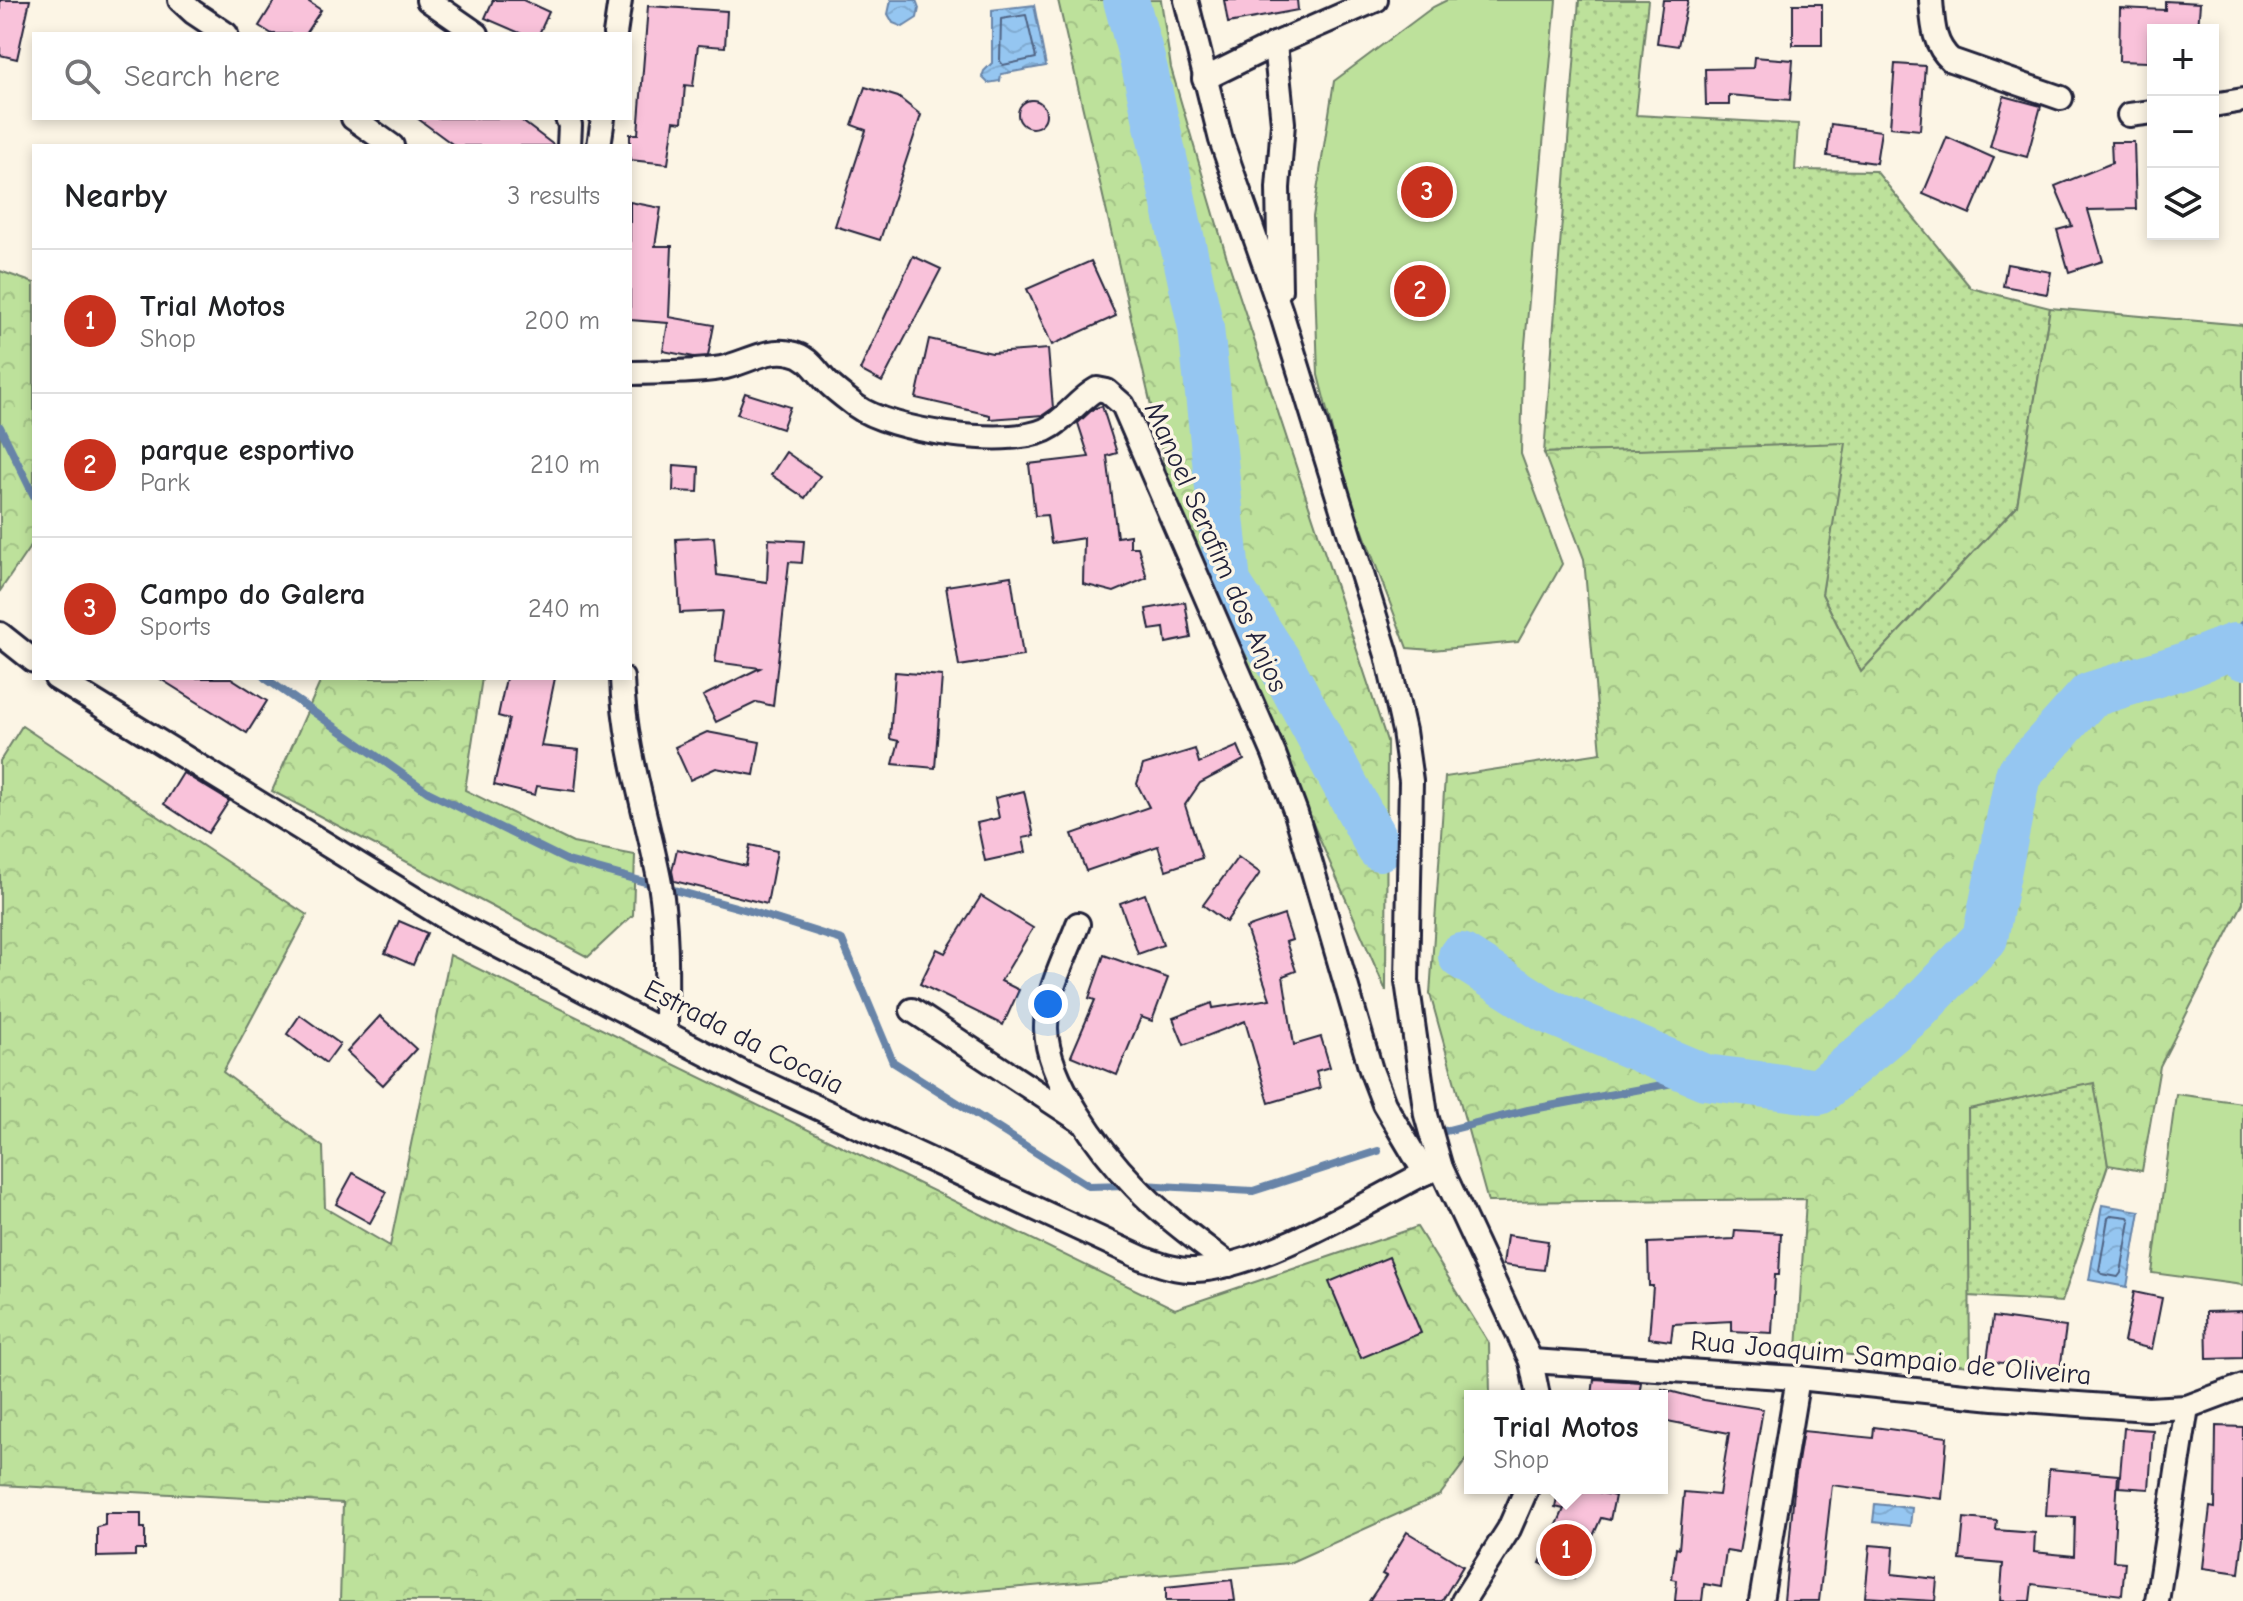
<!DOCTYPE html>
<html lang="en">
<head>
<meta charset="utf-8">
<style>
  :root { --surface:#fff; --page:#f2f2f2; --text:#202124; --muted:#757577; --line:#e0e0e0; --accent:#c8321e }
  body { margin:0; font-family:"Comic Neue",sans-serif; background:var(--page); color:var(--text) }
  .controls { position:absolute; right:24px; top:24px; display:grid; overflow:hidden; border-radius:0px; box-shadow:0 4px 12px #0003 }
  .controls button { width:72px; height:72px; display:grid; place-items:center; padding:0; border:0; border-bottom:2px solid var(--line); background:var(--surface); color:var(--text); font:40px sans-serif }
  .you { position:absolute; left:1048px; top:1004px; width:28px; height:28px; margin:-20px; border:6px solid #fff; border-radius:50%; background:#1a73e8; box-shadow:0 0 0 12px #1a73e833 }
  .badge { display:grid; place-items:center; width:52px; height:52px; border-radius:50%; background:var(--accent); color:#fff; font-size:26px; font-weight:700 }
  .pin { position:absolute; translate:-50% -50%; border:4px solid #fff; box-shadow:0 2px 8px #0006 }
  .popup { position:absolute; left:1464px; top:1390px; width:204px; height:104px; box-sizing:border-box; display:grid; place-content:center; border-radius:0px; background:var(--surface); filter:drop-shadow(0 2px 6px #0005); font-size:26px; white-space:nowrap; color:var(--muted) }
  .popup b { font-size:30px; color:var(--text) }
  .popup::after { content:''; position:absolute; left:50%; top:100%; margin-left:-16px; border:16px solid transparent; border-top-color:var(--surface) }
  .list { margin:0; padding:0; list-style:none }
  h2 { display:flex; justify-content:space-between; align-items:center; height:104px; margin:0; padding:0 32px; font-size:34px }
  h2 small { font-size:26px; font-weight:400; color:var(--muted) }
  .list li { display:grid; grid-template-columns:52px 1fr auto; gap:24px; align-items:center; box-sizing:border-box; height:144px; padding:0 32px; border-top:2px solid var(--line) }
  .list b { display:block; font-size:30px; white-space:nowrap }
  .list p { margin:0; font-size:26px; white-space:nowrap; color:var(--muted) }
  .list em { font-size:26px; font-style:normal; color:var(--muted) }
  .icon { flex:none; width:44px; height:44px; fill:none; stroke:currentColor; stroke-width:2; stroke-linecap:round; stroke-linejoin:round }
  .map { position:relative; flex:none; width:2243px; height:1601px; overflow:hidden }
  .search { position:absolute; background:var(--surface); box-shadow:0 4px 12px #0003; left:32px; top:32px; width:600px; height:88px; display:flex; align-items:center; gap:20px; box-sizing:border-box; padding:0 28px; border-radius:0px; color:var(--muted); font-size:30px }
  .panel { position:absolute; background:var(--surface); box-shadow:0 4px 12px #0003; left:32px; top:144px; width:600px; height:536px; border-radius:0px }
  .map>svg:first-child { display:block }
  .green { fill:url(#green-dots); stroke:#70826b; stroke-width:2 }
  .forest { fill:url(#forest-crowns); stroke:#70826b; stroke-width:2 }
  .pitch { fill:#bde19b; stroke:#70826b; stroke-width:2 }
  .water { fill:url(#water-waves); stroke:#6784a8; stroke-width:2 }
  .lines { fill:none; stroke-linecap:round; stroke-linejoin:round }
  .shore { stroke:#506484; stroke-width:2 }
  .stream { stroke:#6784a8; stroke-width:8 }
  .river { stroke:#95c6f1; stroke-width:46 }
  .building { fill:#f9c2da; stroke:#22223b; stroke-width:2 }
  .street-casing { stroke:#22223b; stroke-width:28 }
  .street { stroke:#fcf5e5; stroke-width:22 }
  .labels { text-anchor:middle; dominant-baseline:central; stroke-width:7; stroke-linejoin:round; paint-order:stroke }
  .street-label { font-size:28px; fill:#22223b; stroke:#fcf5e5 }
</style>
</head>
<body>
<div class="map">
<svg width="2243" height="1601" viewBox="0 0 2243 1601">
  <defs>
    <pattern id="green-dots" width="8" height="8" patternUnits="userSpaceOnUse" patternTransform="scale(2)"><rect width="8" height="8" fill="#bde19b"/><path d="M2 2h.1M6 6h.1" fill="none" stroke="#a2c186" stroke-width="1.8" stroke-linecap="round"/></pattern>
    <pattern id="forest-crowns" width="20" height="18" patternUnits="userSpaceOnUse" patternTransform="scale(2)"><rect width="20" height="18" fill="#bde19b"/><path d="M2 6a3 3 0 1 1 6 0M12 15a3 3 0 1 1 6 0" fill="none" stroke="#a2c186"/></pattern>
    <pattern id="water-waves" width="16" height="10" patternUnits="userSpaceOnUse" patternTransform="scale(2)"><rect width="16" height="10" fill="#95c6f1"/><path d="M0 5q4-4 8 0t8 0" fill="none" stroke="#80aad0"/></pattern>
  </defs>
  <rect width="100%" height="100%" fill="#fcf5e5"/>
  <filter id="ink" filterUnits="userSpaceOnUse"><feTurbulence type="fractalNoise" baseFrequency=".0125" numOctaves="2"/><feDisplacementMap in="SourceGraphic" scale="16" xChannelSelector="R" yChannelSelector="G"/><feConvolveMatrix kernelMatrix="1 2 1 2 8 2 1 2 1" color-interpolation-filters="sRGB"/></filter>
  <g filter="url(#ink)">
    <g class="green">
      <path d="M1579 0H1648L1636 115 1798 124 1795 170 1876 171 1971 288 2050 308 2017 506 1861 672 1822 594 1845 444 1544 453Z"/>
      <path d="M2095 1082 2108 1165 2062 1302 1969 1296 1968 1109Z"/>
    </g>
    <g class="forest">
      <path d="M1058 0H1161L1171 68 1226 255 1387 741 1386 991 1174 506Z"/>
      <path d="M0 271 34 283V541L0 591Z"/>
      <path d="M2050 308 2243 325V903L2160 1066 2142 1171 2108 1165 2094 1083 1968 1109 1970 1366 1797 1350 1806 1199 1488 1202 1430 994 1445 777 1601 753 1584 559 1544 453 1846 443 1822 594 1861 672 2017 506Z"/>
      <path d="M322 678H482L465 790 573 843 635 855 633 915 588 957 272 791Z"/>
      <path d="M22 726 307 915 223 1072 323 1147 325 1208 390 1246 450 955 1175 1309 1417 1227 1489 1343 1490 1396H1470V1455L1440 1495 1289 1563 864 1601H340L343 1503 0 1485V761Z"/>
    </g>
    <g class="pitch">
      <path d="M1447 0H1556L1523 367 1521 454 1562 564 1518 642 1432 650 1407 648 1347 489 1318 375 1313 217 1334 81 1433 7Z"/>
      <path d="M2176 1094 2243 1103V1285L2152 1273Z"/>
    </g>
    <g class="water">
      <path d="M891 0H916L919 8 917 18 903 27 893 23 888 14Z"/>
      <path d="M1034 5 1046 66 1001 74 1000 81 988 83 982 77 984 71 992 63V10Z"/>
      <path d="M2102 1205 2140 1211 2127 1287 2089 1280Z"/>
      <path d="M1875 1504 1912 1508 1910 1526 1873 1522Z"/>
    </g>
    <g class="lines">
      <g class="shore">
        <path d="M1026 15 1036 58 1003 65 1000 61 1001 19Z"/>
        <path d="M2112 1215 2128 1217 2130 1221 2121 1273 2118 1277 2102 1274 2099 1271 2108 1218Z"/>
      </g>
      <g class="stream">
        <path d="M0 427 34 496"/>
        <path d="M2234 646 2243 625"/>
        <path d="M265 678 428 792 568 861 747 910 842 940 893 1062 1089 1186 1127 1185"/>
        <path d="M1445 1131 1528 1110 1705 1077"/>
        <path d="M1141 1185 1253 1191 1378 1151"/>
      </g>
      <g class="river">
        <path d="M1126 0 1145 70 1201 328 1228 583 1282 667 1379 848"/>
        <path d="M1461 956 1546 1010 1705 1077 1819 1092 1914 1012 1985 938 2018 775 2090 695 2183 666 2234 646 2243 657"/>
      </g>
    </g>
    <g class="building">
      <path d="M0 0H30L17 59 0 55Z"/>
      <path d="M275 0H306L321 10 305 34H272L259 26Z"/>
      <path d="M493 0H523L549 12 539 34H522L485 18Z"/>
      <path d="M1224 0H1297L1298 10 1228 23Z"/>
      <path d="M1663 0H1688L1678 46 1657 43Z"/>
      <path d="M2165 1 2200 3 2198 30H2149L2148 62 2119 61 2120 8 2165 10Z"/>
      <rect x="1793" y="4" width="29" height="41"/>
      <path d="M648 6 727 11 725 47 698 45 693 86 685 85 682 122 674 121 668 164 630 160V134H638Z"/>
      <path d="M1754 57 1793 60 1790 100 1729 95V105H1706L1705 69 1753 68Z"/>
      <path d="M1895 64 1925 66 1920 130 1890 127Z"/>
      <path d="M865 87 898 97 921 115 880 240 835 226 866 130 852 125Z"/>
      <path d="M2004 96 2041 106 2027 157 1990 147Z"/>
      <circle cx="1032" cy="114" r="14"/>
      <path d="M417 118H518L555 146H455Z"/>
      <path d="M1831 124 1881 131 1876 163 1827 156Z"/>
      <path d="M1947 137 1994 158 1970 214 1923 194Z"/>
      <path d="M2111 142H2134L2136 209 2088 210 2103 261 2069 272 2057 230 2072 226 2055 186 2112 163Z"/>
      <path d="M630 202 661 208 655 246H672L669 317 714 325 708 356 694 357 663 351 668 323 630 320Z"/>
      <path d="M913 256 941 269 882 382 860 370Z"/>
      <path d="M1091 261 1116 316 1052 345 1027 289Z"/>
      <path d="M2007 264 2051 272 2047 294 2003 286Z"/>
      <path d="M929 339 992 353 1048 349 1053 408 1043 415 990 419V415L916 398Z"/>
      <path d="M745 393 790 407 782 429 737 414Z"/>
      <path d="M1102 406 1117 453 1107 456 1117 537 1130 535V547H1138L1147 578 1114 592 1083 584 1084 538 1051 543 1047 515 1035 516 1029 464 1089 457 1078 423 1093 409Z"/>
      <path d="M786 452 820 476 805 498 771 475Z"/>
      <path d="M674 465 699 467 698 492 673 491Z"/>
      <path d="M714 537 717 575 767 582 769 539 804 541 802 563 789 562 773 706 757 702 716 722 703 696 760 668 715 662 722 611 680 613 676 539Z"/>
      <path d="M1011 576 1023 656 959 666 946 586Z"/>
      <path d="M1185 602 1191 638 1166 643 1164 628 1150 630 1146 609Z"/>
      <path d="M895 672 942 676 935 768 893 764 899 741 890 739Z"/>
      <path d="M159 678H231L267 701 247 733Z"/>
      <path d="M506 678H555L541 746 579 750 575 791 537 786 535 795 494 785 509 719 498 716Z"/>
      <path d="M707 732 760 742 754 775 716 768 690 780 675 747Z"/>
      <path d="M1238 746 1244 760 1200 783 1185 805 1202 858 1166 870 1158 846 1086 871 1072 834 1149 807 1137 784 1143 765 1195 749 1199 763Z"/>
      <path d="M183 773 229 801 208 833 164 804Z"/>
      <path d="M1024 791 1034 836 1023 838 1026 852 985 861 977 823 999 818 995 798Z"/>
      <path d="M750 845 777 851 767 904 674 881 672 871 677 849 746 866Z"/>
      <path d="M1238 857 1260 873 1226 922 1203 905Z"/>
      <path d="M1145 894 1163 945 1138 954 1120 903Z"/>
      <path d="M981 896 1033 928 1001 981 1019 990 1003 1025 920 984 937 949 945 953Z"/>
      <path d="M1284 915 1292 940 1286 942 1296 971 1283 976 1294 1045 1321 1037 1330 1067 1316 1071 1320 1088 1269 1103 1245 1021 1184 1045 1173 1018 1212 1003 1213 1008 1270 999 1246 928Z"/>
      <path d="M399 921 427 933 413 965 385 953Z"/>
      <path d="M1104 955 1168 978 1152 1021 1141 1017 1117 1075 1071 1056 1095 1000 1089 998Z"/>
      <path d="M300 1015 340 1044 326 1063 287 1034Z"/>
      <path d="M380 1016 416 1049 383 1085 347 1052Z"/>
      <path d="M353 1173 387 1192 370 1223 336 1204Z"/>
      <path d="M1735 1230 1781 1233 1779 1275H1775L1772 1333 1732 1331V1321L1673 1324 1671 1341 1649 1338 1653 1286H1649L1648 1243 1734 1239Z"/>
      <path d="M1507 1235 1548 1241 1544 1270 1503 1265Z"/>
      <path d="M1389 1257 1421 1333 1361 1358 1329 1282Z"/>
      <path d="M2134 1292 2162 1298 2152 1349 2124 1342Z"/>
      <path d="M2243 1311V1358L2207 1359 2206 1312Z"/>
      <path d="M1993 1317 2066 1327 2060 1370 1987 1361Z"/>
      <path d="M1594 1379 1641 1382 1639 1396H1592Z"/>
      <path d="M1662 1389 1704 1400 1763 1409 1739 1553 1726 1551 1721 1587 1704 1584 1702 1601H1675L1677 1580 1672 1579 1676 1548 1679 1549 1684 1492 1719 1495 1729 1433 1662 1420Z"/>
      <path d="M2216 1426 2243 1427V1538L2239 1573 2203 1568 2210 1507 2215 1508Z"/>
      <path d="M1874 1427 1947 1437 1942 1499 1832 1485 1819 1601H1784L1795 1480 1803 1431 1873 1438Z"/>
      <path d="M2124 1428 2153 1430 2149 1489 2119 1487Z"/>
      <path d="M2049 1469 2118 1475 2113 1561 2125 1562 2122 1595 2032 1584 2030 1601H2000L2003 1564 1960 1560 1964 1518 1997 1521 1996 1530 2035 1533 2034 1552 2074 1556 2075 1517 2046 1516Z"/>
      <path d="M1559 1488H1581L1615 1496 1610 1520 1601 1518 1574 1579 1540 1563 1564 1509 1555 1507Z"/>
      <path d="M105 1513H141V1528H145V1550H135V1556L97 1557V1527L105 1525Z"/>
      <path d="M1407 1532 1463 1566 1442 1601H1369L1386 1576 1382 1574Z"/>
      <path d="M1870 1545 1894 1547 1892 1574 1937 1579 1935 1601 1865 1597Z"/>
      <path d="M1232 1580 1235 1601H1166V1587Z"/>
    </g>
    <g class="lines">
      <g class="street-casing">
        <g id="street">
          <path d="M180 0 193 12 226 34"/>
          <path d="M428 0 477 34"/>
          <path d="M1186 0 1221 140 1280 309 1387 655 1404 731 1411 781 1407 981 1426 1115 1441 1168 1531 1361 1538 1396"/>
          <path d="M1931 0C1933 24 1933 44 1951 60L2061 98"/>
          <path d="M615 34 620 0"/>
          <path d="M1275 44 1283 123 1278 188 1280 290"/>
          <path d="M1204 79 1275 44 1376 0"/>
          <path d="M2213 105 2243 100"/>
          <path d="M2129 115 2153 112"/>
          <path d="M353 118 392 146"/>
          <path d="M567 118 570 125 569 146"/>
          <path d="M599 146 603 118"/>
          <path d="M630 373C660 372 692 373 721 368 744 364 768 347 791 353 809 356 816 371 828 383 836 391 847 399 856 406 890 431 1006 448 1045 430 1065 421 1077 400 1097 389L1107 391 1123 405 1274 754 1296 813 1371 1070 1384 1104 1425 1173"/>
          <path d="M0 634 34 661"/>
          <path d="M56 678 454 923 745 1074 1142 1258C1159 1264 1177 1271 1195 1270 1261 1268 1365 1203 1425 1173L1441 1168"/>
          <path d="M622 678C624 748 647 815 660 884 668 932 666 983 666 1032"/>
          <path d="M1078 924C1066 956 1045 994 1046 1029 1047 1080 1100 1150 1135 1186 1163 1216 1197 1240 1229 1265"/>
          <path d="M912 1010 1079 1120"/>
          <path d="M1531 1361 1798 1378 1994 1398 2148 1409 2187 1407 2243 1386"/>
          <path d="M1463 1601 1509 1529 1527 1488"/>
          <path d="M1761 1601 1798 1378"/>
          <path d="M2157 1601 2187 1407"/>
        </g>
      </g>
      <use href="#street" class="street"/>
    </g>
  </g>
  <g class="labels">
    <g class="street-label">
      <text transform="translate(1216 547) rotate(66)">Manoel Serafim dos Anjos</text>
      <text transform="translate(744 1037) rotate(27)">Estrada da Cocaia</text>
      <text transform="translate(1891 1358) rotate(5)">Rua Joaquim Sampaio de Oliveira</text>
    </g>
  </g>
</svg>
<div class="controls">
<button>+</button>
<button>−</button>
<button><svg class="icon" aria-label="layers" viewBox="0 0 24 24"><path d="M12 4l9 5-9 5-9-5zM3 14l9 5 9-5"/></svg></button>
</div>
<div class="you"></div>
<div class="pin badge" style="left:1566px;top:1550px">1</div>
<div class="popup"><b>Trial Motos</b>Shop</div>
<div class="pin badge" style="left:1420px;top:291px">2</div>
<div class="pin badge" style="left:1427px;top:192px">3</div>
<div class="search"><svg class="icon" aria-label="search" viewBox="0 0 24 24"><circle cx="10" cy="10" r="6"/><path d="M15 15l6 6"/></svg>Search here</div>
<section class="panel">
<h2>Nearby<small>3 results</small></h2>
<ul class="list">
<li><span class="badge">1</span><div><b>Trial Motos</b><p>Shop</p></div><em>200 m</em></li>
<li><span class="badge">2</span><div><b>parque esportivo</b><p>Park</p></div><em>210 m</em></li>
<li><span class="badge">3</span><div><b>Campo do Galera</b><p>Sports</p></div><em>240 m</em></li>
</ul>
</section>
</div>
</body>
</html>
